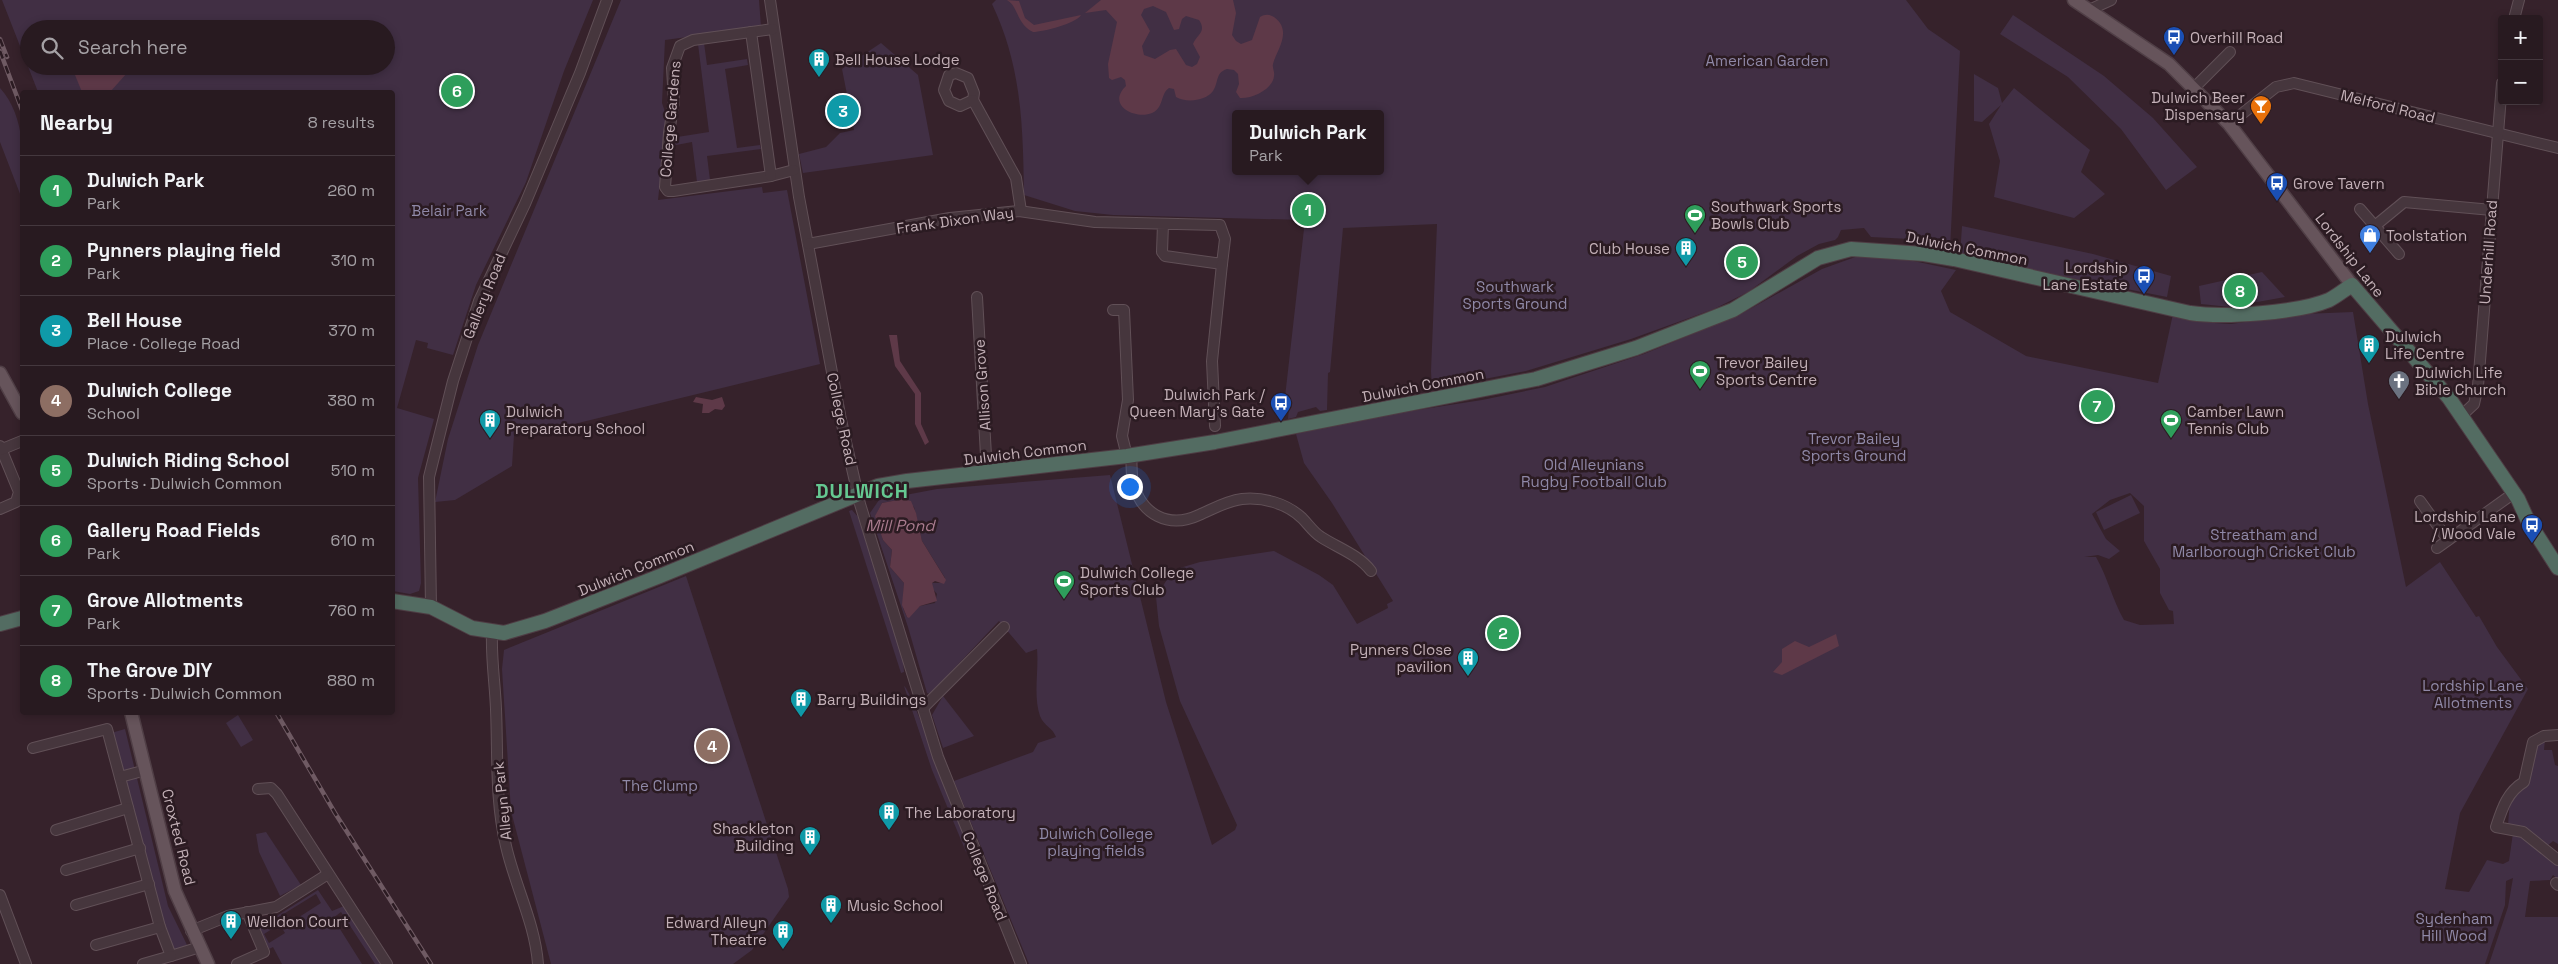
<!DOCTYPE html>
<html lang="en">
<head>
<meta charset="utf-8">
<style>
  :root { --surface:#281a20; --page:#34272d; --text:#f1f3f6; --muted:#a5a1a5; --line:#44383e; --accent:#0b8043 }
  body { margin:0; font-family:"Space Grotesk",sans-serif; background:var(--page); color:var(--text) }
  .controls { position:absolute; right:15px; top:15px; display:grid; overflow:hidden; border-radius:5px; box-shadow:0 2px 8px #0003 }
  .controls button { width:45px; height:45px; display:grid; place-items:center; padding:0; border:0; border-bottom:1px solid var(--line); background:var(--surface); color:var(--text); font:25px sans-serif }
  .you { position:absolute; left:1129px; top:486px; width:18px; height:18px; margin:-12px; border:4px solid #fff; border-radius:50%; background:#1a73e8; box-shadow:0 0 0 8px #1a73e833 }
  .badge { display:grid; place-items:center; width:32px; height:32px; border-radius:50%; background:var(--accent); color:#fff; font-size:16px; font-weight:700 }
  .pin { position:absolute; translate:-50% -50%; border:2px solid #fff; box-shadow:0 1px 5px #0006 }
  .popup { position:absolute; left:1232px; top:110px; width:152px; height:65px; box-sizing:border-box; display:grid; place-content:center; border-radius:5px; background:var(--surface); filter:drop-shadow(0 1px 4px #0005); font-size:16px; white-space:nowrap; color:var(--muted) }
  .popup b { font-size:19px; color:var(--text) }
  .popup::after { content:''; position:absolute; left:50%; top:100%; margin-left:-10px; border:10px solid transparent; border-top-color:var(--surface) }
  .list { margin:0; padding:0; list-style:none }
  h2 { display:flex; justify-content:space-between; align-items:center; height:65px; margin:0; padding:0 20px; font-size:21px }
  h2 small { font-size:16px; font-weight:400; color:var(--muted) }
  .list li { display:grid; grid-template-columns:32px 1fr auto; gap:15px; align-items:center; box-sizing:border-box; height:70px; padding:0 20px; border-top:1px solid var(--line) }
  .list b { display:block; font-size:19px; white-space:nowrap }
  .list p { margin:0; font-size:16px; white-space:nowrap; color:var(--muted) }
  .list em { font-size:16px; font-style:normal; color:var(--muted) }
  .icon { flex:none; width:28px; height:28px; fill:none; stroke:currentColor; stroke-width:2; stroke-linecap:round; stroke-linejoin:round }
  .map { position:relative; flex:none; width:2558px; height:964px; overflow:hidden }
  .search { position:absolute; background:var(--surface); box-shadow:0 2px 8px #0003; left:20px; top:20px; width:375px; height:55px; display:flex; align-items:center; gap:12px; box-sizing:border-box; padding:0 18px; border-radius:28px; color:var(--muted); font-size:19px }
  .panel { position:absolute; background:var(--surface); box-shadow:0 2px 8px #0003; left:20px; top:90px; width:375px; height:625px; border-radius:5px }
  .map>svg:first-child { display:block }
  .green { fill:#412f44; fill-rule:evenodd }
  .water { fill:#5e3948; fill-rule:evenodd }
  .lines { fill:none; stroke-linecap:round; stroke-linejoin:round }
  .minor-casing { stroke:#615057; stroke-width:12 }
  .major-casing { stroke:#503f46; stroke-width:15 }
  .highway-casing { stroke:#4e3d44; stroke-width:16 }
  .minor { stroke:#46363d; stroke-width:10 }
  .major { stroke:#66545b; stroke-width:12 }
  .highway { stroke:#536c62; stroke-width:14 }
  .rail-casing { stroke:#6f5a63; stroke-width:4.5 }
  .rail { stroke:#2b1b22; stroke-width:2.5; stroke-dasharray:8; stroke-linecap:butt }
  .labels { text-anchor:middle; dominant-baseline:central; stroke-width:5; stroke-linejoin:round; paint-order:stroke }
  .poi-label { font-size:15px; fill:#c3b0b7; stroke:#2b1b22; text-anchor:start }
  .park-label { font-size:15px; fill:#8f88a7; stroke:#2b1b22 }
  .street-label { font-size:15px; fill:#c3b0b7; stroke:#2b1b22 }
  .water-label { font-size:16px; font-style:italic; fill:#a97b8e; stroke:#2b1b22 }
  .district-label { font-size:20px; font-weight:bold; letter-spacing:1px; fill:#65c891; stroke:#2b1b22 }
</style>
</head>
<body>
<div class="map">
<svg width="2558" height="964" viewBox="0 0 2558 964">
  <rect width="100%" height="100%" fill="#36222b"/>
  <g class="green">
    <path d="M2 0H593L564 71 526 182 476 285 453 355 427 348 428 343 416 340 397 408 434 419 418 478 421 583 419 591 410 594 393 591 392 92H38ZM29 29H386V66H29Z"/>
    <path d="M621 0H759L761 27 665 40 662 103 667 118 658 200 762 187 763 193 787 190 820 364 570 425 514 435 512 466 455 500 435 502 448 439 478 345Z"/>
    <path d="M996 0H1906L1928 29 1960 51 1950 249 1910 239 1871 237 1864 228 1841 230 1838 237 1835 240 1819 244 1797 256 1748 292 1714 309 1631 339 1526 371 1432 389 1431 371 1437 224 1343 228 1330 372 1328 373 1327 410 1320 411 1316 407 1298 412 1296 417 1288 419 1289 407 1284 406 1305 220 1113 215 1075 211 1024 195C1023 127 1022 67 992 4ZM1236 114H1380V171H1236Z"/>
    <path d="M2013 15 2104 76 2153 118 2197 167 2166 190 2121 129 2068 77 2000 34Z"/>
    <path d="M704 43 707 65 747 59 748 65 725 69 737 148 760 145 761 149 707 156 710 180 697 182 692 142 671 146V138L709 132 698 44Z"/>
    <path d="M881 43 918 75 933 155 803 173 799 154 826 147 840 133 854 130 842 69Z"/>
    <path d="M1974 74 1998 88 2002 103 2014 88 2090 150 2081 172 2105 194 2074 218 1994 197 2000 161 1989 124 2001 105 1982 122 1974 121Z"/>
    <path d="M0 88C27 118 23 161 22 199L0 142Z"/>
    <path d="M1962 226 2093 254 2171 276 2167 297 1960 256Z"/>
    <path d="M1858 256H1890L1956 270 1941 291 1950 312 2026 356 2158 383 2173 314 2214 323 2231 324 2303 314 2353 312 2368 404 2406 587 2440 562 2476 617 2479 616 2497 647 2528 689 2460 813 2445 889 2469 892 2487 860 2503 864 2509 861 2513 833 2523 835 2558 864V879L2553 875 2550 880 2530 881 2525 917H2558V964H2489L2508 907 2513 878 2506 881 2505 905 2485 964H1029L954 781 1033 752 1038 743 1056 737C1053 728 1044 726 1040 716 1033 696 1039 670 1037 649L1026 653 999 621 930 694 927 693 908 627 870 513 879 500 937 489 1110 475 1166 702 1212 845 1235 830 1237 825 1180 701 1159 626 1156 597 1173 570 1200 562 1274 551 1319 575 1333 585 1357 624 1388 608 1387 604 1393 601 1332 503 1304 463 1296 434 1353 420 1482 400 1545 387 1644 354 1739 315 1822 269ZM2130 493 2144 506V541L2160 569V593L2169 610 2173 611 2174 624 2140 625 2124 620C2112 599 2108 578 2096 557H2084L2098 555 2109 559 2120 551 2106 539 2092 514 2110 500ZM903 499 914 507 922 541 945 578 941 583H932V588L937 594 935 603 920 606 907 617 903 608 904 583 890 567 892 550 883 540 876 515 882 503Z"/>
    <path d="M2262 272 2285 297 2230 307 2201 304 2199 286Z"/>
    <path d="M2131 495 2140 513 2104 530 2096 512Z"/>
    <path d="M852 510 858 517 903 658 904 672 901 673 849 511Z"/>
    <path d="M686 576 788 889 789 897 752 950 733 964H551L511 811 502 669 504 650Z"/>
    <path d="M904 686C912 690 960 827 968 847L966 852 932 770Z"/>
    <path d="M943 696 974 736 943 748 932 715Z"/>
    <path d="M238 715 253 740 241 747 226 723Z"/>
    <path d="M125 729 168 906 188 947 174 950 164 926 111 733Z"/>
    <path d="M2545 739 2544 750H2552L2555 765 2558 766V844L2553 841 2546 847 2508 825 2510 799 2526 784 2528 748Z"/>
    <path d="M266 832 301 885 280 896 259 852 256 834Z"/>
    <path d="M318 890 332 911 344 906 381 964H375L341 912 333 918 362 964H282L273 947 269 949 259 927ZM316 894 321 903 282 928 285 933 269 943 264 934 280 924 277 918Z"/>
  </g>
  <g class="water">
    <path d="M1007 0 1019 1 1025 18 1034 25 1081 15C1077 23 1043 32 1033 32 1016 24 1019 7 1007 0Z"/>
    <path d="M1101 0H1233L1236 13 1232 35 1236 41 1241 44 1252 40 1260 17C1265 14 1269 14 1274 17 1293 31 1277 49 1273 64 1272 68 1275 72 1274 76 1273 89 1252 99 1240 98L1236 92 1239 84 1238 74 1234 70 1227 69C1215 73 1219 82 1213 91 1206 101 1186 103 1176 97L1174 89 1169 88C1160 94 1164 108 1152 113 1135 120 1106 105 1126 86L1125 80 1121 77 1112 80 1109 78 1108 64 1117 22 1106 10 1085 13ZM1153 6 1166 12 1174 30 1179 29 1182 19 1186 16 1199 20C1207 32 1197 34 1193 44L1200 57 1197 64 1192 67 1186 65 1176 49 1170 50 1155 59 1144 55 1142 46 1150 31 1141 15 1144 9Z"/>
    <path d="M78 66H124L127 73 110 92H82L75 75Z"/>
    <path d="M889 335H897L900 361 921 393V424L929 442 925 445 915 424V394L895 366Z"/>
    <path d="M696 397 712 400 722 397 725 406 722 410 715 409 709 413H702L703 404 693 402Z"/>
    <path d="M903 499 911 501 916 513 922 541 946 580 944 584 935 581 932 583 937 601 920 606 909 618 907 617 902 605 904 583 890 567 892 550 883 540 875 516 882 503Z"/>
    <path d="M1836 634 1839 646 1782 675 1773 672 1782 662V649L1795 641 1809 647Z"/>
  </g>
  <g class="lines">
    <g class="minor-casing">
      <g id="minor">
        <path d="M770 0 799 197 841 420 860 504 938 757 1021 964"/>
        <path d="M2089 10 2111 0"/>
        <path d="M2514 19 2519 0"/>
        <path d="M773 29 693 40 680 46 672 68 674 101 669 133 665 187 668 191H673L771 176 794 170"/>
        <path d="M751 32 771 176"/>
        <path d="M956 73 968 78 974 93 973 100 960 106 949 101 944 90 949 75Z"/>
        <path d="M2194 88 2230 52"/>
        <path d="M973 100 1016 178 1021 211"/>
        <path d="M2229 124 2276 87 2294 83 2558 148"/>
        <path d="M2360 209 2399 254"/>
        <path d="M2376 225 2404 202 2492 210"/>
        <path d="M808 244 950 218 1019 211 1095 222 1218 225H1220L1225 239 1222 264 1165 256 1162 252 1163 224"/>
        <path d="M977 297 987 473"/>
        <path d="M1113 310H1124L1128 400 1122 436 1127 456"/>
        <path d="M2461 416 2474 404 2478 386 2502 83"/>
        <path d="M1215 426 1212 361 1222 264"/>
        <path d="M0 446 19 492 16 502 0 509"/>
        <path d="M0 450 22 441"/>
        <path d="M1131 455C1132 464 1131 474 1133 482 1141 515 1169 529 1199 515 1213 509 1226 501 1242 499 1263 497 1286 503 1302 518 1308 524 1314 533 1321 537 1338 548 1359 555 1371 571"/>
        <path d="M2420 501 2448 540"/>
        <path d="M2437 548 2514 493"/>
        <path d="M431 607 429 477 453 381 479 301 525 204 580 73 607 0"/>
        <path d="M492 633C491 659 495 683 496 709 498 755 495 801 506 846 515 886 535 923 538 964"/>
        <path d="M923 708 1004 627"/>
        <path d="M2558 735 2544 736 2533 742 2524 782C2507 792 2502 809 2496 827L2523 832 2558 860"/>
        <path d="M33 748 107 729 160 927 171 956 200 947"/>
        <path d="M120 777 146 770"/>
        <path d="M258 789 271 788 277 794 387 964"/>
        <path d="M56 830 128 808"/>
        <path d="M66 870 140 848"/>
        <path d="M2556 883 2558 885"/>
        <path d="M0 895 26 964"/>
        <path d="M76 905 149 884"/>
        <path d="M191 931 228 916 276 907 328 874"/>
        <path d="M96 945 160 927"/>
        <path d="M143 964 171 956"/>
        <path d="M237 964 264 952 247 912"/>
      </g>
    </g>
    <g class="major-casing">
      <g id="major">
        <path d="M2074 0 2169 64 2229 124 2352 285"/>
        <path d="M0 373 22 413"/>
        <path d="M131 712 175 891 208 964"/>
      </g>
    </g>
    <g class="highway-casing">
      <g id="highway">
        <path d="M392 601 431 607 472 628 504 633 545 621 660 576 878 486 907 481 1127 456 1215 442 1536 379 1636 348 1733 310 1818 258 1851 249 1924 254 1954 259 2190 313C2224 318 2298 313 2329 300 2337 296 2344 290 2352 285L2449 398 2518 499 2528 521 2558 568"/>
        <path d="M0 624 22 618"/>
      </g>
    </g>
    <use href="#minor" class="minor"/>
    <use href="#major" class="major"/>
    <use href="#highway" class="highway"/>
    <g class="rail-casing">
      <g id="rail">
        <path d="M0 39 7 57"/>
        <path d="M0 51 22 110"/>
        <path d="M276 712 335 813 431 964"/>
      </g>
    </g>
    <use href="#rail" class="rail"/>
  </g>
  <defs>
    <g id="bus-pin" transform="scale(1.125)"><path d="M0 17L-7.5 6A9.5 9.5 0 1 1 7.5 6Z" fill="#1a4fb4" stroke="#2b1b22"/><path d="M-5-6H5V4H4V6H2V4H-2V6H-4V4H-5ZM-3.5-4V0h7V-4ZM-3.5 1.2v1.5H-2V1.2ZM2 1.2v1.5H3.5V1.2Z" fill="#fff"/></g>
    <g id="building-pin" transform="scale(1.125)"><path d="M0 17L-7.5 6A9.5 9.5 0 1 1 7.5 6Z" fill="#0f9aa8" stroke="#2b1b22"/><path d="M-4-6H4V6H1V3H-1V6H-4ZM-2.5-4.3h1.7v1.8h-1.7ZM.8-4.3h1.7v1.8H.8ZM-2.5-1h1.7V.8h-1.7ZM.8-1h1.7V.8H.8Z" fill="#fff"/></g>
    <g id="bar-pin" transform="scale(1.125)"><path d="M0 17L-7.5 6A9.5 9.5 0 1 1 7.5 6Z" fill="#e8710a" stroke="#2b1b22"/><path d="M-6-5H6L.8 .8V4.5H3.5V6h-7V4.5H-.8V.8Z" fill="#fff"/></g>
    <g id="stadium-pin" transform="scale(1.125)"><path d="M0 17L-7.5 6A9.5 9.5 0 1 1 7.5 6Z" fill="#2e9e5b" stroke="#2b1b22"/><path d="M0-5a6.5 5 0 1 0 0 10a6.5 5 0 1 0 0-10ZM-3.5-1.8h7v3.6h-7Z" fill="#fff"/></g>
    <g id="shop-pin" transform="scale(1.125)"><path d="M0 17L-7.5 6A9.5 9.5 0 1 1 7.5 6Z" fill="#3f7fe0" stroke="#2b1b22"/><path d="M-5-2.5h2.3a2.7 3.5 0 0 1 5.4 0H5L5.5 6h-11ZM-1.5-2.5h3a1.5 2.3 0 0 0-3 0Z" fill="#fff"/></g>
    <g id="church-pin" transform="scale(1.125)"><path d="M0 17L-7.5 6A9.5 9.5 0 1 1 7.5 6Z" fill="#6b7280" stroke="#2b1b22"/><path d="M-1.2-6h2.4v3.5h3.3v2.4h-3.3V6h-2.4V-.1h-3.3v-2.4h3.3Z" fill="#fff"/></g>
  </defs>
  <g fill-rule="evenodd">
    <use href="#bus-pin" x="2174" y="37"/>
    <use href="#building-pin" x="819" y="59"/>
    <use href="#bar-pin" x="2261" y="106"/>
    <use href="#bus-pin" x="2277" y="183"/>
    <use href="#stadium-pin" x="1695" y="215"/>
    <use href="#shop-pin" x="2370" y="235"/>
    <use href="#building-pin" x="1686" y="248"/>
    <use href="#bus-pin" x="2144" y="276"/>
    <use href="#building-pin" x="2369" y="345"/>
    <use href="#stadium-pin" x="1700" y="371"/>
    <use href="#church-pin" x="2399" y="381"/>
    <use href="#bus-pin" x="1281" y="403"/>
    <use href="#building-pin" x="490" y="420"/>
    <use href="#stadium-pin" x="2171" y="420"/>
    <use href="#bus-pin" x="2532" y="525"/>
    <use href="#stadium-pin" x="1064" y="581"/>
    <use href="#building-pin" x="1468" y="658"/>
    <use href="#building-pin" x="801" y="699"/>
    <use href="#building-pin" x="889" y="812"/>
    <use href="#building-pin" x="810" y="837"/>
    <use href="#building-pin" x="831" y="905"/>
    <use href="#building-pin" x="231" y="921"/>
    <use href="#building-pin" x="783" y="931"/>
  </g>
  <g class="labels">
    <g class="poi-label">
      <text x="2190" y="37">Overhill Road</text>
      <text x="835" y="59">Bell House Lodge</text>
      <text x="2245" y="97" text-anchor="end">Dulwich Beer<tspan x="2245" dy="17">Dispensary</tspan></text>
      <text x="2293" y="183">Grove Tavern</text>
      <text x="1711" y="206">Southwark Sports<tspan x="1711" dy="17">Bowls Club</tspan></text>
      <text x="2386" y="235">Toolstation</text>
      <text x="1670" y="248" text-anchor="end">Club House</text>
      <text x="2128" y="267" text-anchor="end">Lordship<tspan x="2128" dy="17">Lane Estate</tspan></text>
      <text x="2385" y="336">Dulwich<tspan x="2385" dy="17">Life Centre</tspan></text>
      <text x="1716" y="362">Trevor Bailey<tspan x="1716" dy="17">Sports Centre</tspan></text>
      <text x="2415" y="372">Dulwich Life<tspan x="2415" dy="17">Bible Church</tspan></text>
      <text x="1265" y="394" text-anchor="end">Dulwich Park /<tspan x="1265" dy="17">Queen Mary's Gate</tspan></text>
      <text x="506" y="411">Dulwich<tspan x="506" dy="17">Preparatory School</tspan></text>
      <text x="2187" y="411">Camber Lawn<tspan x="2187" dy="17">Tennis Club</tspan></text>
      <text x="2516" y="516" text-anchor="end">Lordship Lane<tspan x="2516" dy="17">/ Wood Vale</tspan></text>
      <text x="1080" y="572">Dulwich College<tspan x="1080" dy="17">Sports Club</tspan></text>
      <text x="1452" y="649" text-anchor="end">Pynners Close<tspan x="1452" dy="17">pavilion</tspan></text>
      <text x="817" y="699">Barry Buildings</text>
      <text x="905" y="812">The Laboratory</text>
      <text x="794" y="828" text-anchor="end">Shackleton<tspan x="794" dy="17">Building</tspan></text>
      <text x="847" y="905">Music School</text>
      <text x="247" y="921">Welldon Court</text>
      <text x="767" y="922" text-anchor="end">Edward Alleyn<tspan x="767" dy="17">Theatre</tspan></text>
    </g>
    <g class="park-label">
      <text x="1767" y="60">American Garden</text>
      <text x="449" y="210">Belair Park</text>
      <text x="1515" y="286">Southwark<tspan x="1515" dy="17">Sports Ground</tspan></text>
      <text x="1854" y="438">Trevor Bailey<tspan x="1854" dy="17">Sports Ground</tspan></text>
      <text x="1594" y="464">Old Alleynians<tspan x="1594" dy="17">Rugby Football Club</tspan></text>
      <text x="2264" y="534">Streatham and<tspan x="2264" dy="17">Marlborough Cricket Club</tspan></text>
      <text x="2473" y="685">Lordship Lane<tspan x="2473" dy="17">Allotments</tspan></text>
      <text x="660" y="785">The Clump</text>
      <text x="1096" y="833">Dulwich College<tspan x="1096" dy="17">playing fields</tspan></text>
      <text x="2454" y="918">Sydenham<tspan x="2454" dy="17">Hill Wood</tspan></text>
    </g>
    <g class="street-label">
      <text transform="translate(2388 106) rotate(14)">Melford Road</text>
      <text transform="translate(670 119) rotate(-85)">College Gardens</text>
      <text transform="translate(955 220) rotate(-8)">Frank Dixon Way</text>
      <text transform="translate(1967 248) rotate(11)">Dulwich Common</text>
      <text transform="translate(2488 252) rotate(-86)">Underhill Road</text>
      <text transform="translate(2350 255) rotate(52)">Lordship Lane</text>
      <text transform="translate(484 296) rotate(-68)">Gallery Road</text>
      <text transform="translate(982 385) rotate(-94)">Allison Grove</text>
      <text transform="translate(1423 385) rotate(-11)">Dulwich Common</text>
      <text transform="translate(842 419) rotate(78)">College Road</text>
      <text transform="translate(1025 452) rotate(-7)">Dulwich Common</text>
      <text transform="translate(636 568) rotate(-22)">Dulwich Common</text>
      <text transform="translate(502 801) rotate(-96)">Alleyn Park</text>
      <text transform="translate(179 837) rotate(76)">Croxted Road</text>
      <text transform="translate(985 876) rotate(68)">College Road</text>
    </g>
    <g class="water-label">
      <text x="900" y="525">Mill Pond</text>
    </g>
    <g class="district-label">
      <text x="862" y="491">DULWICH</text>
    </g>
  </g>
</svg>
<div class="controls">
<button>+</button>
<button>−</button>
</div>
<div class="you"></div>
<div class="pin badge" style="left:1308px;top:210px;background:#2e9e5b">1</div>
<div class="popup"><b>Dulwich Park</b>Park</div>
<div class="pin badge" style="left:1503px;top:633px;background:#2e9e5b">2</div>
<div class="pin badge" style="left:843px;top:111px;background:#0f9aa8">3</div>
<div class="pin badge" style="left:712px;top:746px;background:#8d6e63">4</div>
<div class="pin badge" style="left:1742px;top:262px;background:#2e9e5b">5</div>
<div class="pin badge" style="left:457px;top:91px;background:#2e9e5b">6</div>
<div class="pin badge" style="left:2097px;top:406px;background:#2e9e5b">7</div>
<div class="pin badge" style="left:2240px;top:291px;background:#2e9e5b">8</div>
<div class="search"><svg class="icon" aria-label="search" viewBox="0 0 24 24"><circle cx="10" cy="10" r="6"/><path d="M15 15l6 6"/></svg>Search here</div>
<section class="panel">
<h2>Nearby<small>8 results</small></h2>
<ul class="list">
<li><span class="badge" style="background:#2e9e5b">1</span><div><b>Dulwich Park</b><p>Park</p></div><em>260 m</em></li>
<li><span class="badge" style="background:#2e9e5b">2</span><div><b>Pynners playing field</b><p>Park</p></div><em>310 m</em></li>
<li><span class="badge" style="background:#0f9aa8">3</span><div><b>Bell House</b><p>Place · College Road</p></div><em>370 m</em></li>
<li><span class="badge" style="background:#8d6e63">4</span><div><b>Dulwich College</b><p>School</p></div><em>380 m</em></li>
<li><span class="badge" style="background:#2e9e5b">5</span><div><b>Dulwich Riding School</b><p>Sports · Dulwich Common</p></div><em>510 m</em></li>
<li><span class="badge" style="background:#2e9e5b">6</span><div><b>Gallery Road Fields</b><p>Park</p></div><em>610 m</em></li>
<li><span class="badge" style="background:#2e9e5b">7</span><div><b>Grove Allotments</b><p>Park</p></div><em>760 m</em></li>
<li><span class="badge" style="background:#2e9e5b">8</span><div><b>The Grove DIY</b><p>Sports · Dulwich Common</p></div><em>880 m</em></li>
</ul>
</section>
</div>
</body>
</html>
